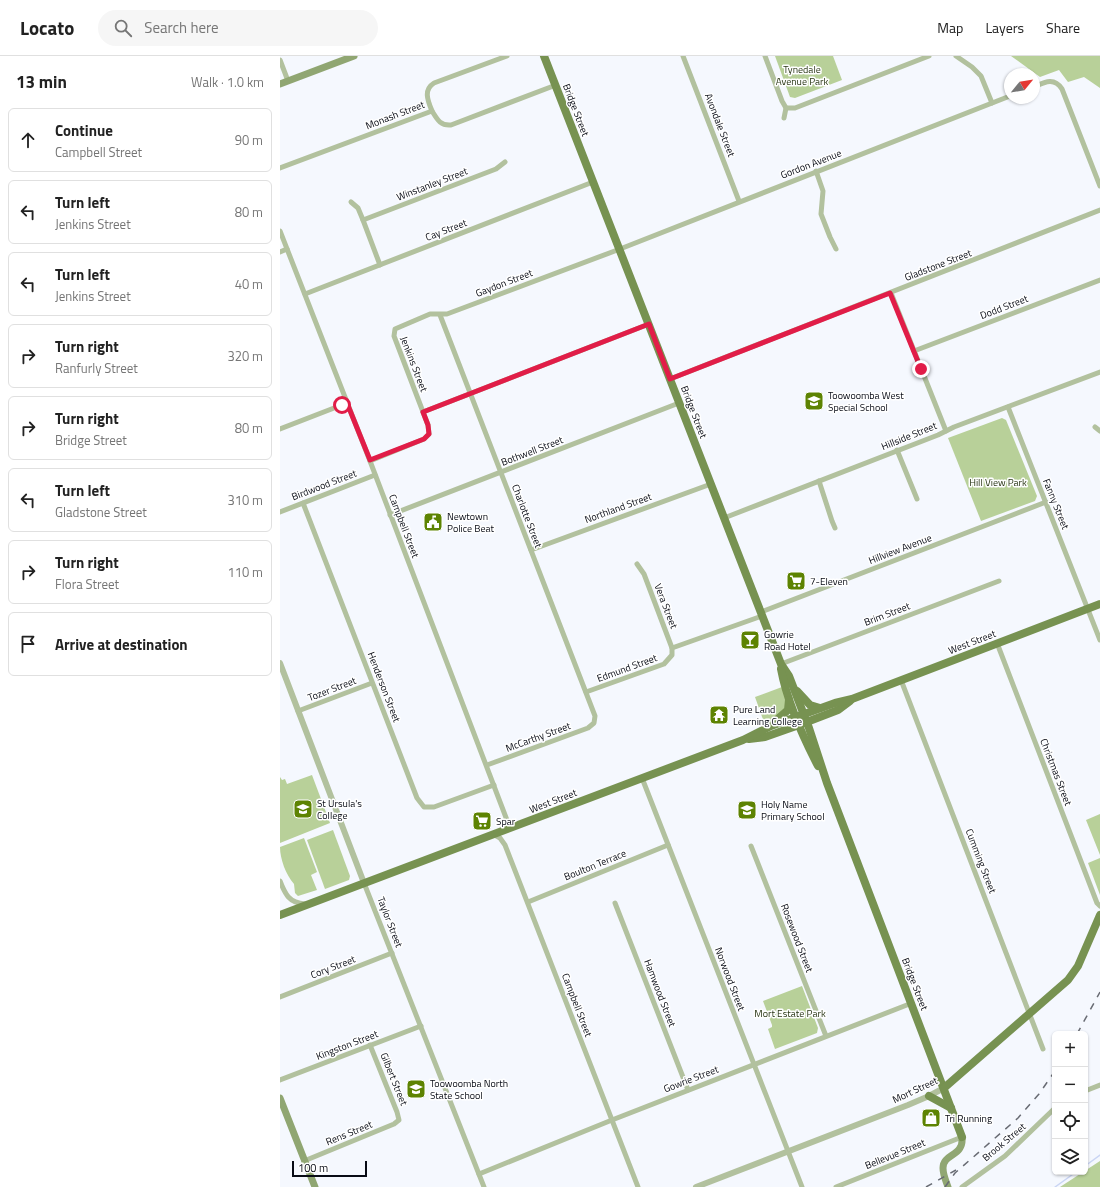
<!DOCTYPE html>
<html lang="en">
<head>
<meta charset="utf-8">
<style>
  :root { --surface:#fff; --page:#f6f6f6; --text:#222; --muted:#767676; --line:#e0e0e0 }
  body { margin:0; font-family:"Titillium Web",sans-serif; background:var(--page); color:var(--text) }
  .controls { position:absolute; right:12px; bottom:12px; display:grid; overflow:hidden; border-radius:6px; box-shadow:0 1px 3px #0004 }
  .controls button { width:36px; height:36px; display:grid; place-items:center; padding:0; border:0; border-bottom:1px solid var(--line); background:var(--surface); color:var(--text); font:20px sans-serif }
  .compass { position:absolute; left:724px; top:12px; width:36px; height:36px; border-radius:50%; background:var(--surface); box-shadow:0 1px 3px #0004; rotate:60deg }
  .scale { position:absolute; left:12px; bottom:10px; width:75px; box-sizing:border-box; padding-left:4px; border:2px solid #080b15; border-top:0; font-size:11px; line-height:14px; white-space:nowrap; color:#080b15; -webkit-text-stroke:3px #fff; paint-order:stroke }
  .stop { position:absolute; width:12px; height:12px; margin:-9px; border:3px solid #e11d48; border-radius:50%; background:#fff }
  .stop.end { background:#e11d48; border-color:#fff; box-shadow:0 1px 4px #0008 }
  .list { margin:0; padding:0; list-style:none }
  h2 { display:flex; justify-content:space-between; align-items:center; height:52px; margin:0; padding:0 16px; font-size:17px }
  h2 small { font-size:13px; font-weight:400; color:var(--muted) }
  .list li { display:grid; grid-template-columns:26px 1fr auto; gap:12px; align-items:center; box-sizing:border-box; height:64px; margin:0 8px 8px; padding:0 8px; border:1px solid var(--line); border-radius:6px }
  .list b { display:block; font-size:15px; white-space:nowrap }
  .list p { margin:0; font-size:13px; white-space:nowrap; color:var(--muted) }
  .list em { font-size:13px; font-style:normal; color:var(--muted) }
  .icon { flex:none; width:22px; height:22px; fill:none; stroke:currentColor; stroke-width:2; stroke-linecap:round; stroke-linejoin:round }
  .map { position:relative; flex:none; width:820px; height:1131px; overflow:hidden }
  header { display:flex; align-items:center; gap:24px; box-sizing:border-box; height:56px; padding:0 20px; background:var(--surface); border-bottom:1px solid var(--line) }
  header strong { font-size:19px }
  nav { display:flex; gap:22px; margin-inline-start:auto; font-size:14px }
  .search { width:280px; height:36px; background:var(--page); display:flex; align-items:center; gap:10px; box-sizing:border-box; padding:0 14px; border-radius:22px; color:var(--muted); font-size:15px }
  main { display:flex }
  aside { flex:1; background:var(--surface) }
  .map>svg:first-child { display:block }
  .green { fill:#b8d099 }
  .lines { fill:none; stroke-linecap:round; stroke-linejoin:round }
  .stream { stroke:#cad5f4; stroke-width:1.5 }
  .minor { stroke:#b2c19e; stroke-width:5 }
  .tertiary { stroke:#b2c19e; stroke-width:6 }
  .secondary { stroke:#90a672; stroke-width:7 }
  .primary { stroke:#779251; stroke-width:8 }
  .rail { stroke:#686b73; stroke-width:1.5; stroke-dasharray:7 7; stroke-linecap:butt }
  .route { stroke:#e11d48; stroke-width:5 }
  .labels { text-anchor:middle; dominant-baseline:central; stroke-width:3; stroke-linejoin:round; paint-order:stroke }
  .park-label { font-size:10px; fill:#293615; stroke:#fff }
  .street-label { font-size:10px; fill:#080b15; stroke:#fff }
  .poi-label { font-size:10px; fill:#080b15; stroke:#fff; text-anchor:start }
</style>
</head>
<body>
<header>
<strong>Locato</strong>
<div class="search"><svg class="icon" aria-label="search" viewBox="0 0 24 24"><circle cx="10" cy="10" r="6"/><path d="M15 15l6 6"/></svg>Search here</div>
<nav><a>Map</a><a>Layers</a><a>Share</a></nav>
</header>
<main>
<aside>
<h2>13 min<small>Walk · 1.0 km</small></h2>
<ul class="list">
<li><svg class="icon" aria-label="ahead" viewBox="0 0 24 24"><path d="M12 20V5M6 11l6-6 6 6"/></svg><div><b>Continue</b><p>Campbell Street</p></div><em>90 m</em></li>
<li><svg class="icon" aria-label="left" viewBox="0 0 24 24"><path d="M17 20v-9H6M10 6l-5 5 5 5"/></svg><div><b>Turn left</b><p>Jenkins Street</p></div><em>80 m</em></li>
<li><svg class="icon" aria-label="left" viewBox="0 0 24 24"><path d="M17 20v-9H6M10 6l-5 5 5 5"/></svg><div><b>Turn left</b><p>Jenkins Street</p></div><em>40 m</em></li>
<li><svg class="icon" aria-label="right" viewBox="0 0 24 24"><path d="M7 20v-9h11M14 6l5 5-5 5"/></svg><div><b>Turn right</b><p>Ranfurly Street</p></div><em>320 m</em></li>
<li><svg class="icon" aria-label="right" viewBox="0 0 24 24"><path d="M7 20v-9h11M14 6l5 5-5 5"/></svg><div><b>Turn right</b><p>Bridge Street</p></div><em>80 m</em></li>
<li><svg class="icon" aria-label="left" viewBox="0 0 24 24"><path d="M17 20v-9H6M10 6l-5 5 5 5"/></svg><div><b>Turn left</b><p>Gladstone Street</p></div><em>310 m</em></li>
<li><svg class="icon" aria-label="right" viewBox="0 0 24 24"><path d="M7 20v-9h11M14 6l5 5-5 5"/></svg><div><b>Turn right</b><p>Flora Street</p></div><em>110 m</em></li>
<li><svg class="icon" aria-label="arrive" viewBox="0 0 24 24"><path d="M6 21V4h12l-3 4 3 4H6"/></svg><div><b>Arrive at destination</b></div></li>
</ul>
</aside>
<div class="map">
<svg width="820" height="1131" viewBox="0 0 820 1131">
  <rect width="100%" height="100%" fill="#f5f8fe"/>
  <g class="green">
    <path d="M495 0H553L562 24 515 42 510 41Z"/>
    <path d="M731 0H820V32L804 21 788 26 779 14 760 21Z"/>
    <path d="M722 362 726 364 757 440 755 445 701 465 668 382Z"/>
    <path d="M502 631 506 642V652L495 662 485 669 475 641Z"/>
    <path d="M32 719 50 767 0 787V721L2 724 5 723 7 728Z"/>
    <path d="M820 758V799L806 764Z"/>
    <path d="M53 774 70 820 69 824 45 833 27 784Z"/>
    <path d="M24 782 37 816 31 819 37 834 18 840 15 837 14 828C6 819 0 803 0 791Z"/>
    <path d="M820 802V839L808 807Z"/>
    <path d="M522 930 538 972 537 977 495 993 488 973 492 971V969L483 945Z"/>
    <path d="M820 1105V1131H780Z"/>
  </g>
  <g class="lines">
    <g class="stream">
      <path d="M805 1110 820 1099"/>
      <path d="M775 1131 796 1116"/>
    </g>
    <g class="minor">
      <path d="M403 0 459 145"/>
      <path d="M485 0 502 45 506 52 504 62"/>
      <path d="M676 0 692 11 701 20 712 47"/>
      <path d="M0 4 8 25"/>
      <path d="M754 31C765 26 774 21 782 33L820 130"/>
      <path d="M506 52H515L649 0"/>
      <path d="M152 55C148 45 143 34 154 27L227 0"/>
      <path d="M0 112 152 55C157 63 160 70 171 69L276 29"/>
      <path d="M536 115 543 135 541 158 550 181 556 193"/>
      <path d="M71 146 78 152 83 164"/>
      <path d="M0 175 90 405 230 772"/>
      <path d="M0 196 7 193"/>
      <path d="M100 209 83 164 216 113 225 106"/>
      <path d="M611 237 666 375"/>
      <path d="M25 238 313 126"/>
      <path d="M160 259 315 660 314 667 308 672 207 709"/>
      <path d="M634 295 820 224"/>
      <path d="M390 323 820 154"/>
      <path d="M728 351 820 584"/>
      <path d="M143 356 369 268"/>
      <path d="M815 371 820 375"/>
      <path d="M0 373 67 347"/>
      <path d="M617 394 637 443"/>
      <path d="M90 405 144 383 149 378 148 369 114 280 115 273 150 258H167L340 193 730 40"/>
      <path d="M539 425 552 465 555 472"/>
      <path d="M23 447 137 742 144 751H154L214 729"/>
      <path d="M0 456 95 419"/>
      <path d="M110 459 399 347"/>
      <path d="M444 462 658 379 674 371 820 316"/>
      <path d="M251 494 431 428"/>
      <path d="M481 556 766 446"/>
      <path d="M717 587 817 847 820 850"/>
      <path d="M392 592 482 560"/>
      <path d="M501 608 719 525"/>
      <path d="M621 624 763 993"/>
      <path d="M306 636 384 608 392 599V592L364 518 357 508"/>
      <path d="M18 655 92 627"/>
      <path d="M362 722 522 1131"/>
      <path d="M213 778 220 782 225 789 358 1131"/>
      <path d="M471 790 546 980"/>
      <path d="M0 825C5 838 9 847 25 848"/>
      <path d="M84 827 204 1131"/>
      <path d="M248 846 388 789"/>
      <path d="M335 847 408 1034"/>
      <path d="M0 941 112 897"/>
      <path d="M0 1024 141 970"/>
      <path d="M805 1035 820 1029"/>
      <path d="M24 1105 114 1068 119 1064 117 1056 90 989"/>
      <path d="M199 1118 332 1064 632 947"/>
      <path d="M556 1131 682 1081"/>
      <path d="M682 1131 725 1100 775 1052"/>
    </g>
    <g class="tertiary">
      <path d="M0 607 84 827"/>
      <path d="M416 1131 628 1049 649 1040 664 1032"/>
    </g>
    <g class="secondary">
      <path d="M0 28 74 0"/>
      <path d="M0 1042 35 1131"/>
      <path d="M668 1131C666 1125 663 1119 663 1112 663 1097 684 1101 682 1081"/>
    </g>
    <g class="primary">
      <path d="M264 0 501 608 509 620 529 672 547 727 682 1081"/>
      <path d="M501 613C507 645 523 681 538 710"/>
      <path d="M517 635 530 649 540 652"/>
      <path d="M492 668 508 654 509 644"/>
      <path d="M469 683 485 681 519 669 558 654 570 645"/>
      <path d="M0 859 463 684 491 670 555 647 572 643 820 548"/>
      <path d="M664 1032 788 924 798 910 820 859"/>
      <path d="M649 1040 671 1052"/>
    </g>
    <g class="rail">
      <path d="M797 978 820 936"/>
      <path d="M646 1131 676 1114"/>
      <path d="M665 1131 675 1117 738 1062 759 1038 775 1015"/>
    </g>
  </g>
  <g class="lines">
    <path class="route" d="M62 349 67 347 90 404 144 383 149 378 148 369 143 356 369 268 390 323 610 237 641 313"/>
  </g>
  <defs>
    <g id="school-square" transform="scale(1)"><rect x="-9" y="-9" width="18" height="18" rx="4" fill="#5d8302" stroke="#fff"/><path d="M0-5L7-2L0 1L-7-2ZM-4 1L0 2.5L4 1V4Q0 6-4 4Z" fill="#fff"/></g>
    <g id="civic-square" transform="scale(1)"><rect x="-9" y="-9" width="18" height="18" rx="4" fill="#5d8302" stroke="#fff"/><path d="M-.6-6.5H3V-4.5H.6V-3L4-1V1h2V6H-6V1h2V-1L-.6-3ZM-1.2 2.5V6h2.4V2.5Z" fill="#fff"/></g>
    <g id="supermarket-square" transform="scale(1)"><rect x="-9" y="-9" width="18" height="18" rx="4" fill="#5d8302" stroke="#fff"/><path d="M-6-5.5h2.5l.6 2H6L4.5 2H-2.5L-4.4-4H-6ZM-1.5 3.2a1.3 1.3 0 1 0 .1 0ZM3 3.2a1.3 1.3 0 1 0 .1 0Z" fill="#fff"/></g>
    <g id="bar-square" transform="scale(1)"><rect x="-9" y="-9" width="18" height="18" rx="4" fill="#5d8302" stroke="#fff"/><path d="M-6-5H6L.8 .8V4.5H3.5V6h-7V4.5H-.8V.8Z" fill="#fff"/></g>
    <g id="temple-square" transform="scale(1)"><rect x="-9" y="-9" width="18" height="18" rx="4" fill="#5d8302" stroke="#fff"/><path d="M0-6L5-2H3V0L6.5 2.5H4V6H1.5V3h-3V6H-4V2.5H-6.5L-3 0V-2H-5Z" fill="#fff"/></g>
    <g id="shop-square" transform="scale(1)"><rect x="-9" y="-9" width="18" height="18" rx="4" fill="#5d8302" stroke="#fff"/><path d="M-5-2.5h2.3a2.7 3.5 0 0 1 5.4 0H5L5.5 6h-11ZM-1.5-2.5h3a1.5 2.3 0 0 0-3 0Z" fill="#fff"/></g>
  </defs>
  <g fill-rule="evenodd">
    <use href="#school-square" x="534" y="345"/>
    <use href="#civic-square" x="153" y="466"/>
    <use href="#supermarket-square" x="516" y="525"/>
    <use href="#bar-square" x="470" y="584"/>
    <use href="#temple-square" x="439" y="659"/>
    <use href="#school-square" x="23" y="753"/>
    <use href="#school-square" x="467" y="754"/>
    <use href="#supermarket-square" x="202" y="765"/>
    <use href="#school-square" x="136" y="1033"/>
    <use href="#shop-square" x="651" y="1062"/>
  </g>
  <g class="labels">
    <g class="park-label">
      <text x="522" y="13">Tynedale<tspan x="522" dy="12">Avenue Park</tspan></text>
      <text x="718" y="426">Hill View Park</text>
      <text x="510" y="957">Mort Estate Park</text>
    </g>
    <g class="street-label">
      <text transform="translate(296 54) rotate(69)">Bridge Street</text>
      <text transform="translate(115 59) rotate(-21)">Monash Street</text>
      <text transform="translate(440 69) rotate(69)">Avondale Street</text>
      <text transform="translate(531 108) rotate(-21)">Gordon Avenue</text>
      <text transform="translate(152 128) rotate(-21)">Winstanley Street</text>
      <text transform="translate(166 174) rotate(-21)">Cay Street</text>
      <text transform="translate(658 209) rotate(-21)">Gladstone Street</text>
      <text transform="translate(224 227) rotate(-21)">Gaydon Street</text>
      <text transform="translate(724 251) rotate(-21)">Dodd Street</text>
      <text transform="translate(134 308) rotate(69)">Jenkins Street</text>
      <text transform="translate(414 356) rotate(69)">Bridge Street</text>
      <text transform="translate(629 380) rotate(-22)">Hillside Street</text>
      <text transform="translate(252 395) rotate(-21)">Bothwell Street</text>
      <text transform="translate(44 429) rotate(-21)">Birdwood Street</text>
      <text transform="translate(776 448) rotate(68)">Fanny Street</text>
      <text transform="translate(338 452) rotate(-20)">Northland Street</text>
      <text transform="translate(247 460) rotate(69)">Charlotte Street</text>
      <text transform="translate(124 470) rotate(69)">Campbell Street</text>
      <text transform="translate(620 493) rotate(-21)">Hillview Avenue</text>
      <text transform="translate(386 550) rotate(69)">Vera Street</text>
      <text transform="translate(607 558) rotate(-21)">Brim Street</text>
      <text transform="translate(692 586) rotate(-21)">West Street</text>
      <text transform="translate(347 612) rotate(-20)">Edmund Street</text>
      <text transform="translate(104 631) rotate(69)">Henderson Street</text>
      <text transform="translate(52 633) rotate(-21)">Tozer Street</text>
      <text transform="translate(258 681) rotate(-20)">McCarthy Street</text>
      <text transform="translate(776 716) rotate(69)">Christmas Street</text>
      <text transform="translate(273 745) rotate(-21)">West Street</text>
      <text transform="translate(701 805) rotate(69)">Cumming Street</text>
      <text transform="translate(315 809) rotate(-22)">Boulton Terrace</text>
      <text transform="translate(110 866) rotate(69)">Taylor Street</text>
      <text transform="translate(517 882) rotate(69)">Rosewood Street</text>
      <text transform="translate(53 911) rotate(-21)">Cory Street</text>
      <text transform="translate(450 923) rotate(69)">Norwood Street</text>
      <text transform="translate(635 928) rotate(69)">Bridge Street</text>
      <text transform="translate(380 937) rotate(69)">Hamwood Street</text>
      <text transform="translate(297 949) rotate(69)">Campbell Street</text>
      <text transform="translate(67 989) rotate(-21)">Kingston Street</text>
      <text transform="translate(114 1023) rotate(68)">Gilbert Street</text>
      <text transform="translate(411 1023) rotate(-21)">Gowrie Street</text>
      <text transform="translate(635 1034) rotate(-25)">Mort Street</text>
      <text transform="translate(69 1077) rotate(-22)">Rens Street</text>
      <text transform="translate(724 1086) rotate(-40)">Brook Street</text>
      <text transform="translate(615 1098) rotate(-22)">Bellevue Street</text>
    </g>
    <g class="poi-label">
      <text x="548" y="339">Toowoomba West<tspan x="548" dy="12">Special School</tspan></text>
      <text x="167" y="460">Newtown<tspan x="167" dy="12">Police Beat</tspan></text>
      <text x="530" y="525">7-Eleven</text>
      <text x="484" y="578">Gowrie<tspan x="484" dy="12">Road Hotel</tspan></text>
      <text x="453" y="653">Pure Land<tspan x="453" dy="12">Learning College</tspan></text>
      <text x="37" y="747">St Ursula's<tspan x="37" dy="12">College</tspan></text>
      <text x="481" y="748">Holy Name<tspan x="481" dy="12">Primary School</tspan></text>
      <text x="216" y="765">Spar</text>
      <text x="150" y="1027">Toowoomba North<tspan x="150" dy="12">State School</tspan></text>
      <text x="665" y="1062">Tri Running</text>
    </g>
  </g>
</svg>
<div class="controls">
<button>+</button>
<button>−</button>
<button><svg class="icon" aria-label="locate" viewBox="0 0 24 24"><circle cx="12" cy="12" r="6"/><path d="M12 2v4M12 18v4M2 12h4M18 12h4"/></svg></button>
<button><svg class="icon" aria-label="layers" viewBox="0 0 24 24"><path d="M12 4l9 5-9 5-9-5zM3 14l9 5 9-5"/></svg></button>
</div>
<svg class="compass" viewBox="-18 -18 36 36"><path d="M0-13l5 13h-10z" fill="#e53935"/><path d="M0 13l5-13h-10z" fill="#767676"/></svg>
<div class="scale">100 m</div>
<div class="stop" style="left:62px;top:349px"></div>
<div class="stop end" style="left:641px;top:313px"></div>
</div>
</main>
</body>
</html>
